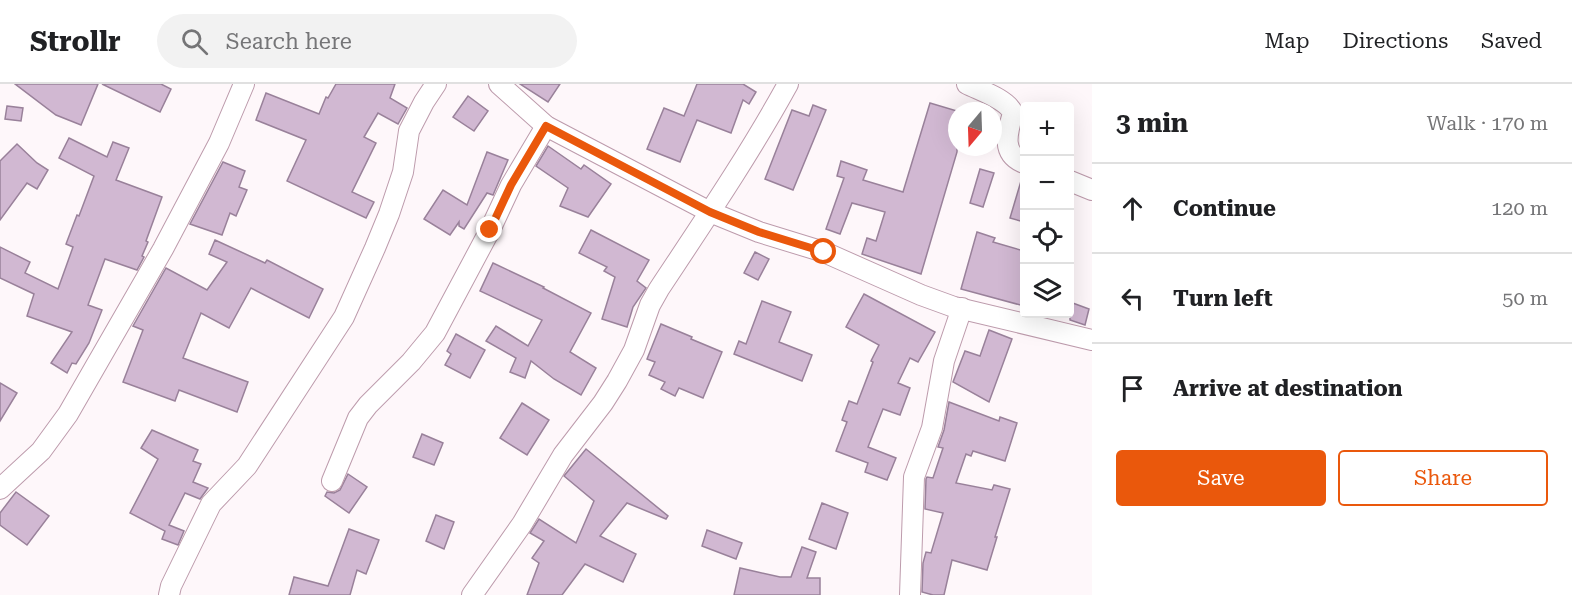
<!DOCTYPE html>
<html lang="en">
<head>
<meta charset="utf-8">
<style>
  :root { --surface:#fff; --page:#f2f2f2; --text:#202124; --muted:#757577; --line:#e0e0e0; --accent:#ea580c }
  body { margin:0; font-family:"Roboto Serif",serif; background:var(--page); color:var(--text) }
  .controls { position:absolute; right:18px; top:18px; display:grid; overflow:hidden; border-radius:6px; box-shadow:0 6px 24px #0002 }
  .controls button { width:54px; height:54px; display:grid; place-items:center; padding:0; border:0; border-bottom:2px solid var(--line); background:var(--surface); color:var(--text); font:30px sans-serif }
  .compass { position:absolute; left:948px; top:18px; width:54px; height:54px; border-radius:50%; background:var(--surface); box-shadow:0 6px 24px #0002; rotate:199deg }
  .stop { position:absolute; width:18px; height:18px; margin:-14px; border:4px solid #ea580c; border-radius:50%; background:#fff }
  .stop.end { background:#ea580c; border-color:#fff; box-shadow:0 2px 6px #0008 }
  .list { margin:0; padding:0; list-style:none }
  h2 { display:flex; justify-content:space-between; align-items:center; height:78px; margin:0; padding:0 24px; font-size:26px }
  h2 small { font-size:20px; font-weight:400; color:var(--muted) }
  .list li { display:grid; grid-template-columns:39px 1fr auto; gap:18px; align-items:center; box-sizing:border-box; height:90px; padding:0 24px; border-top:2px solid var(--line) }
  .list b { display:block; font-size:22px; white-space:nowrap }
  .list em { font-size:20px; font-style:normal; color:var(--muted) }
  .actions { display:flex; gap:12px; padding:18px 24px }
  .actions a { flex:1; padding:14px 0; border:2px solid var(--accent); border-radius:6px; text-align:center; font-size:21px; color:var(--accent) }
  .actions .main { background:var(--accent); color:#fff }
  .icon { flex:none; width:33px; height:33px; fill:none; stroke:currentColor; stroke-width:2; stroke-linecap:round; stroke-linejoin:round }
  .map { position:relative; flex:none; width:1092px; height:511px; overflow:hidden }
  header { display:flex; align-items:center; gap:36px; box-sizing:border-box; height:84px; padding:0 30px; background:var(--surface); border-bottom:2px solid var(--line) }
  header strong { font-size:28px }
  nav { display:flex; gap:33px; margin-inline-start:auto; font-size:21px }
  .search { width:420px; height:54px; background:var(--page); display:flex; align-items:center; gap:15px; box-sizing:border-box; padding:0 21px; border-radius:33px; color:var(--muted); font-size:22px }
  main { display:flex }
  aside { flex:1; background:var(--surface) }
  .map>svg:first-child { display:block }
  .building { fill:#d1b8d2; stroke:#99819a; stroke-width:1.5 }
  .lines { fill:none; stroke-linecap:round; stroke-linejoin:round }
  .minor-casing { stroke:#bd9bac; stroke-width:22 }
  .minor { stroke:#fff; stroke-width:20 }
  .route { stroke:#ea580c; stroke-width:8 }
</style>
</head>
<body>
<header>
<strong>Strollr</strong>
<div class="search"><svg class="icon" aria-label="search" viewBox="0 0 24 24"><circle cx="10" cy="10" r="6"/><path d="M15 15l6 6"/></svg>Search here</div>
<nav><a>Map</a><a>Directions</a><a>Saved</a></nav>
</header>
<main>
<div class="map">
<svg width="1092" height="511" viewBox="0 0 1092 511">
  <rect width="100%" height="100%" fill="#fef7fa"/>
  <g class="building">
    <path d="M15 0H98L81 41 56 31Z"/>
    <path d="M102 0H161L171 5 160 28Z"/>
    <path d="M336 0H395L390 14 407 24 398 40 378 29 364 53 376 59 352 108 374 118 366 134 287 97 306 56 256 36 266 9 319 30 326 13 328 14Z"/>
    <path d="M520 0H560L548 18Z"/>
    <path d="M697 0H743L756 8 749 20 743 16 731 49 697 36 680 78 647 65 664 24 684 32Z"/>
    <path d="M468 12 488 27 474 47 453 33Z"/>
    <path d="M930 19 957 27V68L921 190 862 170 867 154 876 157 885 128 852 119 840 150 826 145 844 94 837 92 841 77 867 86 863 96 903 108Z"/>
    <path d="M813 21 826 26 793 106 765 95 792 26 809 32Z"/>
    <path d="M7 22 23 24 21 37 5 35Z"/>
    <path d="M69 54 107 73 113 58 129 64 116 96 162 113 146 157 148 158 142 172 144 173 137 186 105 175 88 221 102 226 89 259 76 280 72 279 67 289 51 279 72 248 27 232 34 210 0 194V163L30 178 25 189 58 205 73 163 66 160 77 131 79 132 94 92 59 74Z"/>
    <path d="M17 60 37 79 48 86 37 105 27 99 0 136V77Z"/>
    <path d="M548 62 581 85 584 81 611 100 588 133 560 122 568 104 536 82Z"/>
    <path d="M487 68 508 76 493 111 487 109 464 145 459 142V138L450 151 424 135 443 106 467 121Z"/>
    <path d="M223 78 245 87 239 103 247 106 236 132 230 129 222 151 190 140Z"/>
    <path d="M980 85 994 89 983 123 970 119Z"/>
    <path d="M1021 97H1024V138L1010 134Z"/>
    <path d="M591 146 649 176 637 197 646 204 633 223 627 243 602 235 615 193 604 187 607 183 579 169Z"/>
    <path d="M977 148 995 154 993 158 1024 167V222L961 205Z"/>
    <path d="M215 156 265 179 267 176 323 205 309 234 251 204 229 244 201 229 183 274 248 298 237 328 179 306 175 317 123 298 143 246 133 242 166 184 207 206 227 178 209 170Z"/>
    <path d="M755 168 769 175 758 196 744 189Z"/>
    <path d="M493 179 544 203 543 204 591 229 570 268 596 284 581 311 554 295 531 277 525 294 510 288 516 274 486 257 496 242 528 262 542 236 480 207Z"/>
    <path d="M864 210 935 248 918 278 910 274 898 299 910 304 900 331 883 325 868 363 896 374 887 396 865 388 868 379 836 367 847 338 842 336 849 317 857 320 873 278 871 277 879 261 846 243Z"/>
    <path d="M762 217 791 228 779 258 812 271 802 297 734 270 739 257 746 260Z"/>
    <path d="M1070 218 1089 225 1085 241 1070 236Z"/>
    <path d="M661 240 692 253 691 255 722 268 703 314 679 304 675 312 661 305 665 298 649 291 655 278 647 275Z"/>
    <path d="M989 246 1012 255 989 318 953 298 965 267 980 272Z"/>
    <path d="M456 250 485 266 470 294 445 281 451 270 447 267Z"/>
    <path d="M0 299 17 309 0 337Z"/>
    <path d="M949 318 999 337 1000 333 1017 339 1005 377 973 367 971 372 966 370 956 399 992 406 994 401 1010 405 995 453H997L987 486 952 476 944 511H933L922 508 923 479 926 468 931 469 943 429 925 425 926 395 927 393 933 394 943 364 938 363 944 346Z"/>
    <path d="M522 319 549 336 527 371 500 354Z"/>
    <path d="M152 346 198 366 193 377 201 380 193 398 208 404 200 415 185 409 169 441 184 447 178 461 162 455 165 447 130 429 158 375 141 364Z"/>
    <path d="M422 350 443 359 434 381 413 373Z"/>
    <path d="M586 365 668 432 666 435 627 419 600 452 636 470 623 498 585 480 562 511H527L539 479 532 474 544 457 530 449 539 435 576 459 594 417 564 392Z"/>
    <path d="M348 390 367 403 349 429 325 412 327 408 334 409 340 406Z"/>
    <path d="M16 408 49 432 27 461 0 441V429Z"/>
    <path d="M822 419 848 429 836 465 809 455Z"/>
    <path d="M436 431 454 438 444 465 426 457Z"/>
    <path d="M349 445 379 456 366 490 357 486 350 511H289L294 493 328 502Z"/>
    <path d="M707 446 742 459 736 475 702 462Z"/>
    <path d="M802 463 816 468 807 494H820V511H734L740 484 780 493H791Z"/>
  </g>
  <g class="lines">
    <g class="minor-casing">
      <g id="minor">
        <path d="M499 0 546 42 710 128 759 148 824 168 921 211 954 223 1092 256"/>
        <path d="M967 0C981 7 1007 15 1013 29 1007 49 1001 70 1024 79"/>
        <path d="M1070 97 1092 106"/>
        <path d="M332 397 358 334 368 321 411 278 435 249 490 146 511 101 546 42"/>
        <path d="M0 405 41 367 68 330 163 165 219 59 244 0"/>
        <path d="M169 511 171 502 211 420 247 382 344 233 375 164 389 130 403 88 409 47 424 18 436 0"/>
        <path d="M472 511 522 440 563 371 603 319 617 297 634 266 650 221 659 205C704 137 749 71 788 0"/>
        <path d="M910 511 914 393 932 344 944 277 962 224"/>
      </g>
    </g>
    <use href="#minor" class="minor"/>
  </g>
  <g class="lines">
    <path class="route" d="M490 146 511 101 546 42 710 128 759 148 824 168"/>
  </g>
</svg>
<div class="controls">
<button>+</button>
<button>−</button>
<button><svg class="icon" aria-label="locate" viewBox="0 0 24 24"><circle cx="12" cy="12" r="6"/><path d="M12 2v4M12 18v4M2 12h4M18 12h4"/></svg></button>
<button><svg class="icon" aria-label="layers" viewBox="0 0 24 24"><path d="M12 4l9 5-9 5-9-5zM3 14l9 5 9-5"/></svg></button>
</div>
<svg class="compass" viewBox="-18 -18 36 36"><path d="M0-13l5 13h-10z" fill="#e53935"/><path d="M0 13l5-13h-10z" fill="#757577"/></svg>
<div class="stop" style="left:824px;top:168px"></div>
<div class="stop end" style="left:490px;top:146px"></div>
</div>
<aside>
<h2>3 min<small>Walk · 170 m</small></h2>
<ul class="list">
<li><svg class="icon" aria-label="ahead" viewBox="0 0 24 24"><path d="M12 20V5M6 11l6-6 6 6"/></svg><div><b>Continue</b></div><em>120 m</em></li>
<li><svg class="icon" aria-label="left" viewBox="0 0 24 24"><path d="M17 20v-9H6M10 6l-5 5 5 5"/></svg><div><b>Turn left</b></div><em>50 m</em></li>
<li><svg class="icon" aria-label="arrive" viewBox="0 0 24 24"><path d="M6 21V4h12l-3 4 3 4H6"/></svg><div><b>Arrive at destination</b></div></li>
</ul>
<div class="actions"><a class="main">Save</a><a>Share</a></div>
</aside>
</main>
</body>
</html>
